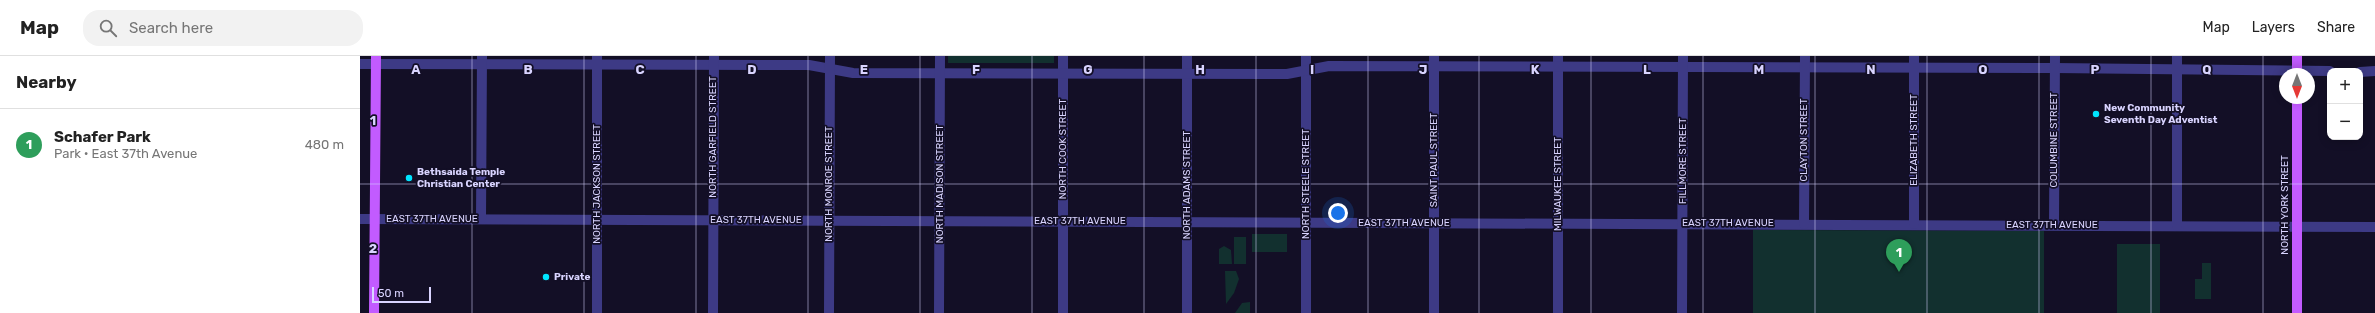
<!DOCTYPE html>
<html lang="en">
<head>
<meta charset="utf-8">
<style>
  :root { --surface:#fff; --page:#f2f2f2; --text:#222; --muted:#767676; --line:#e0e0e0; --accent:#137a85 }
  body { margin:0; font-family:Rubik,sans-serif; background:var(--page); color:var(--text) }
  .controls { position:absolute; right:12px; top:12px; display:grid; overflow:hidden; border-radius:8px; box-shadow:0 2px 10px #0003 }
  .controls button { width:36px; height:36px; display:grid; place-items:center; padding:0; border:0; border-bottom:1px solid var(--line); background:var(--surface); color:var(--text); font:20px sans-serif }
  .compass { position:absolute; left:1919px; top:12px; width:36px; height:36px; border-radius:50%; background:var(--surface); box-shadow:0 2px 10px #0003; rotate:180deg }
  .scale { position:absolute; left:12px; bottom:10px; width:59px; box-sizing:border-box; padding-left:4px; border:2px solid #d9d4ff; border-top:0; font-size:11px; line-height:14px; white-space:nowrap; color:#d9d4ff; -webkit-text-stroke:3px #130f26; paint-order:stroke }
  .you { position:absolute; left:978px; top:157px; width:14px; height:14px; margin:-10px; border:3px solid #fff; border-radius:50%; background:#1a73e8; box-shadow:0 0 0 6px #1a73e833 }
  .badge { display:grid; place-items:center; width:26px; height:26px; border-radius:50%; background:var(--accent); color:#fff; font-size:13px; font-weight:700 }
  .pin { position:absolute; translate:-50% -33px; filter:drop-shadow(0 1px 2px #0008) }
  .pin::after { content:''; position:absolute; top:21px; width:14px; height:12px; background:inherit; clip-path:polygon(0 0,100% 0,50% 100%) }
  .list { margin:0; padding:0; list-style:none }
  h2 { display:flex; justify-content:space-between; align-items:center; height:52px; margin:0; padding:0 16px; font-size:17px }
  h2 small { font-size:13px; font-weight:400; color:var(--muted) }
  .list li { display:grid; grid-template-columns:26px 1fr auto; gap:12px; align-items:center; box-sizing:border-box; height:72px; padding:0 16px; border-top:1px solid var(--line) }
  .list b { display:block; font-size:15px; white-space:nowrap }
  .list p { margin:0; font-size:13px; white-space:nowrap; color:var(--muted) }
  .list em { font-size:13px; font-style:normal; color:var(--muted) }
  .icon { flex:none; width:22px; height:22px; fill:none; stroke:currentColor; stroke-width:2; stroke-linecap:round; stroke-linejoin:round }
  .map { position:relative; flex:none; width:2015px; height:257px; overflow:hidden }
  header { display:flex; align-items:center; gap:24px; box-sizing:border-box; height:56px; padding:0 20px; background:var(--surface); border-bottom:1px solid var(--line) }
  header strong { font-size:19px }
  nav { display:flex; gap:22px; margin-inline-start:auto; font-size:14px }
  .search { width:280px; height:36px; background:var(--page); display:flex; align-items:center; gap:10px; box-sizing:border-box; padding:0 14px; border-radius:16px; color:var(--muted); font-size:15px }
  main { display:flex }
  aside { flex:1; background:var(--surface) }
  .map>svg:first-child { display:block }
  .green { fill:#12302f }
  .lines { fill:none; stroke-linecap:round; stroke-linejoin:round }
  .minor { stroke:#3d3a85; stroke-width:10 }
  .major { stroke:#c25bff; stroke-width:10 }
  .grid { fill:none; stroke:#d9d4ff; stroke-width:1; stroke-opacity:0.55 }
  .poi-dot { fill:#00e5ff; stroke:#130f26; stroke-width:1.5 }
  .labels { text-anchor:middle; dominant-baseline:central; stroke-width:3.5; stroke-linejoin:round; paint-order:stroke }
  .poi-label { font-size:10px; font-weight:bold; fill:#d9d4ff; stroke:#130f26; text-anchor:start }
  .street-label { font-size:10px; fill:#d9d4ff; stroke:#130f26 }
  .grid-label { font-size:13px; text-anchor:middle; font-weight:bold; fill:#d9d4ff; stroke:#130f26; stroke-width:3.5; stroke-linejoin:round; paint-order:stroke }
</style>
</head>
<body>
<header>
<strong>Map</strong>
<div class="search"><svg class="icon" aria-label="search" viewBox="0 0 24 24"><circle cx="10" cy="10" r="6"/><path d="M15 15l6 6"/></svg>Search here</div>
<nav><a>Map</a><a>Layers</a><a>Share</a></nav>
</header>
<main>
<aside>
<h2>Nearby<small></small></h2>
<ul class="list">
<li><span class="badge" style="background:#2e9e5b">1</span><div><b>Schafer Park</b><p>Park · East 37th Avenue</p></div><em>480 m</em></li>
</ul>
</aside>
<div class="map">
<svg width="2015" height="257" viewBox="0 0 2015 257">
  <rect width="100%" height="100%" fill="#130f26"/>
  <g class="green">
    <rect x="588" y="0" width="106" height="7"/>
    <path d="M1393 174 1684 175V257H1393Z"/>
    <rect x="892" y="178" width="35" height="18"/>
    <rect x="874" y="181" width="12" height="27"/>
    <rect x="1757" y="188" width="43" height="69"/>
    <path d="M864 190 871 194 872 208H859V193Z"/>
    <path d="M1842 207H1851V243H1835V223H1842Z"/>
    <path d="M865 215H876L879 223 874 237 866 248Z"/>
    <path d="M890 246V257H875L882 247Z"/>
  </g>
  <g class="lines">
    <g class="minor">
      <path d="M703 0V257"/>
      <path d="M827 0V257"/>
      <path d="M946 0V257"/>
      <path d="M1198 0V257"/>
      <path d="M0 8 449 9 493 17 927 18 969 10 1694 12 1970 15"/>
      <path d="M2000 16 2015 15"/>
      <path d="M0 163 2015 171"/>
      <path d="M121 163 122 0"/>
      <path d="M1444 168 1445 0"/>
      <path d="M1554 168V0"/>
      <path d="M1694 168 1695 0"/>
      <path d="M1817 170V0"/>
      <path d="M237 257V0"/>
      <path d="M353 257 354 0"/>
      <path d="M469 257 470 0"/>
      <path d="M579 257 580 0"/>
      <path d="M1074 257V0"/>
      <path d="M1322 257 1323 0"/>
    </g>
    <g class="major">
      <path d="M1937 18V0"/>
      <path d="M14 257 16 0"/>
      <path d="M1937 257V42"/>
    </g>
  </g>
  <path class="grid" d="M112 0V257M224 0V257M336 0V257M448 0V257M560 0V257M672 0V257M784 0V257M896 0V257M1008 0V257M1119 0V257M1231 0V257M1343 0V257M1455 0V257M1567 0V257M1679 0V257M1791 0V257M1903 0V257M0 128H2015"/>
  <g class="poi-dot">
    <circle cx="1736" cy="58" r="4"/>
    <circle cx="49" cy="122" r="4"/>
    <circle cx="186" cy="221" r="4"/>
  </g>
  <g class="labels">
    <g class="poi-label">
      <text x="1744" y="52">New Community<tspan x="1744" dy="12">Seventh Day Adventist</tspan></text>
      <text x="57" y="116">Bethsaida Temple<tspan x="57" dy="12">Christian Center</tspan></text>
      <text x="194" y="221">Private</text>
    </g>
    <g class="street-label">
      <text transform="translate(353 81) rotate(-90)">NORTH GARFIELD STREET</text>
      <text transform="translate(1444 84) rotate(-90)">CLAYTON STREET</text>
      <text transform="translate(1554 84) rotate(-90)">ELIZABETH STREET</text>
      <text transform="translate(1694 84) rotate(-90)">COLUMBINE STREET</text>
      <text transform="translate(703 93) rotate(-90)">NORTH COOK STREET</text>
      <text transform="translate(1074 104) rotate(-90)">SAINT PAUL STREET</text>
      <text transform="translate(1323 105) rotate(-90)">FILLMORE STREET</text>
      <text transform="translate(237 128) rotate(-90)">NORTH JACKSON STREET</text>
      <text transform="translate(469 128) rotate(-90)">NORTH MONROE STREET</text>
      <text transform="translate(580 128) rotate(-90)">NORTH MADISON STREET</text>
      <text transform="translate(946 128) rotate(-90)">NORTH STEELE STREET</text>
      <text transform="translate(1198 128) rotate(-90)">MILWAUKEE STREET</text>
      <text transform="translate(827 129) rotate(-90)">NORTH ADAMS STREET</text>
      <text transform="translate(1925 149) rotate(-90)">NORTH YORK STREET</text>
      <text x="72" y="163">EAST 37TH AVENUE</text>
      <text x="396" y="164">EAST 37TH AVENUE</text>
      <text x="720" y="165">EAST 37TH AVENUE</text>
      <text x="1044" y="167">EAST 37TH AVENUE</text>
      <text x="1368" y="167">EAST 37TH AVENUE</text>
      <text x="1692" y="169">EAST 37TH AVENUE</text>
    </g>
  </g>
  <g class="grid-label">
    <text x="56" y="18">A</text>
    <text x="168" y="18">B</text>
    <text x="280" y="18">C</text>
    <text x="392" y="18">D</text>
    <text x="504" y="18">E</text>
    <text x="616" y="18">F</text>
    <text x="728" y="18">G</text>
    <text x="840" y="18">H</text>
    <text x="952" y="18">I</text>
    <text x="1063" y="18">J</text>
    <text x="1175" y="18">K</text>
    <text x="1287" y="18">L</text>
    <text x="1399" y="18">M</text>
    <text x="1511" y="18">N</text>
    <text x="1623" y="18">O</text>
    <text x="1735" y="18">P</text>
    <text x="1847" y="18">Q</text>
    <text x="13" y="69">1</text>
    <text x="13" y="197">2</text>
  </g>
</svg>
<div class="controls">
<button>+</button>
<button>−</button>
</div>
<svg class="compass" viewBox="-18 -18 36 36"><path d="M0-13l5 13h-10z" fill="#e53935"/><path d="M0 13l5-13h-10z" fill="#767676"/></svg>
<div class="scale">50 m</div>
<div class="you"></div>
<div class="pin badge" style="left:1539px;top:216px;background:#2e9e5b">1</div>
</div>
</main>
</body>
</html>
